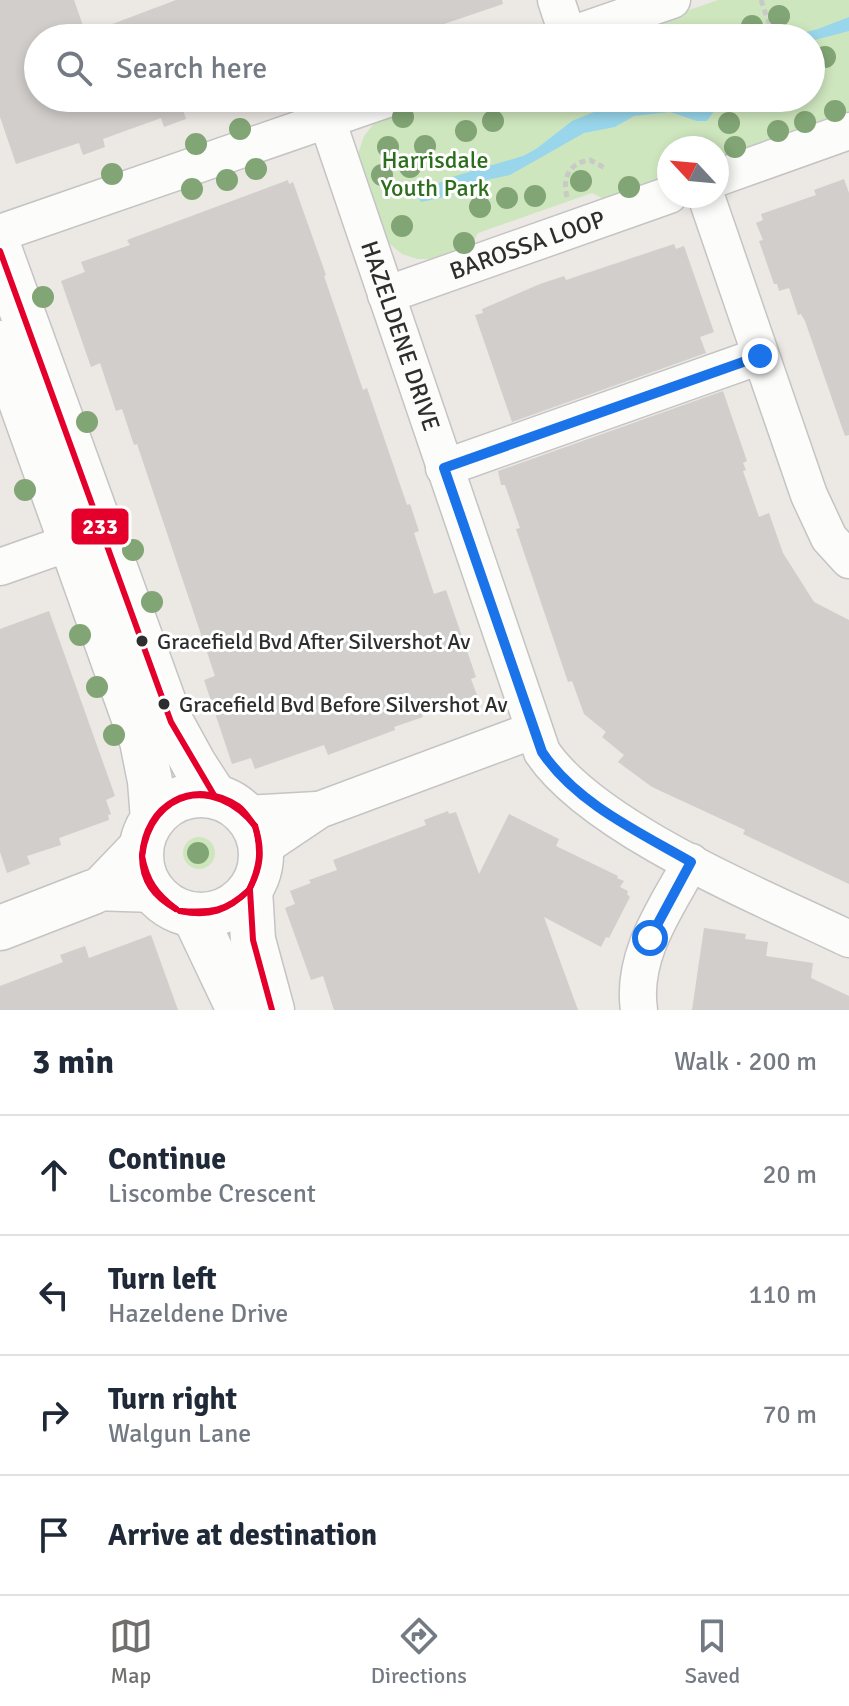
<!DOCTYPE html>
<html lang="en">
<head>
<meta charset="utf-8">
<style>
  :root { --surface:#fff; --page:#f6f6f7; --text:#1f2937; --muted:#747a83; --line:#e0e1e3; --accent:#706f6e }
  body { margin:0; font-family:Signika,sans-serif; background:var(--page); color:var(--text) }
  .compass { position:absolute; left:657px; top:136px; width:72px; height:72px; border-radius:50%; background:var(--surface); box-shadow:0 4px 12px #0003; rotate:296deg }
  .stop { position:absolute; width:24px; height:24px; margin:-18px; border:6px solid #1a73e8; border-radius:50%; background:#fff }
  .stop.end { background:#1a73e8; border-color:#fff; box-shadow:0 2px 8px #0008 }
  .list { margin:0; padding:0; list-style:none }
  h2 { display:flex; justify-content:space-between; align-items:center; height:104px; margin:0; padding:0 32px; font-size:34px }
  h2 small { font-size:26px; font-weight:400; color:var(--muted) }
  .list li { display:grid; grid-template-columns:52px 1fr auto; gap:24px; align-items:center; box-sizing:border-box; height:120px; padding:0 32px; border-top:2px solid var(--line) }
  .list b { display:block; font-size:30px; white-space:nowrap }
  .list p { margin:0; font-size:26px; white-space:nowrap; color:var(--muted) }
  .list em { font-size:26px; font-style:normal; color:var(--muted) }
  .icon { flex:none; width:44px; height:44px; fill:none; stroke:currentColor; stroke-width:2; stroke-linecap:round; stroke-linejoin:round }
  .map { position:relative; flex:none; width:849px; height:1010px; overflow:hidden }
  .search { position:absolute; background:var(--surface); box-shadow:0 4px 12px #0003; left:24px; right:24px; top:24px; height:88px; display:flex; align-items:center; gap:20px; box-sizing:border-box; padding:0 28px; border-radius:44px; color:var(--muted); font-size:30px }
  .sheet { height:584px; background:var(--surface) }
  nav { display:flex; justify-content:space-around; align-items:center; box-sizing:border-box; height:112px; border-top:2px solid var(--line); background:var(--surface); font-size:22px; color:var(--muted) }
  nav a { display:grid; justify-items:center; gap:4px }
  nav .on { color:var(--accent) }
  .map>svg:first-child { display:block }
  .green { fill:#cee6be }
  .water { fill:#99d6ec }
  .building { fill:#d1cecb }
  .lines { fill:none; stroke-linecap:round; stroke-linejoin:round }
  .minor-casing { stroke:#c5c4c5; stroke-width:39 }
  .tertiary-casing { stroke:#c5c4c5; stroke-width:47 }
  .path { stroke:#c9c9c8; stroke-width:5; stroke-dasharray:6 4; stroke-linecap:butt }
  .minor { stroke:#fcfcfb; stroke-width:36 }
  .tertiary { stroke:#fcfcfb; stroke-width:44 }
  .bus-1-casing { stroke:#fff; stroke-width:12 }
  .bus-1 { stroke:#e4002b; stroke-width:6 }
  .tree { fill:#82a575 }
  .route { stroke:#1a73e8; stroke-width:10 }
  .bus-dot { fill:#2e2e2e; stroke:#fff; stroke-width:3 }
  .labels { text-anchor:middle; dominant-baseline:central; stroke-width:6; stroke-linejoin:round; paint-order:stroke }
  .bus-label { font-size:22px; fill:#2e2e2e; stroke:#fff; text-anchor:start }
  .park-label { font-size:24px; fill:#2c6e1b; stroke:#fff }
  .street-label { font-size:24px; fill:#2e2e2e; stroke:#fff }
  .line-badge { stroke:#fff; stroke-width:3 }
  .badge-label { font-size:22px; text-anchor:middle; font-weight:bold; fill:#fff }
</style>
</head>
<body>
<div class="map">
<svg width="849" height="1010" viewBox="0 0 849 1010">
  <rect width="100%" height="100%" fill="#ece8e4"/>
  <g class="green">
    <path d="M718 0H849V117L717 162V148H669V178L606 200 592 193 478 233 471 246 430 259H417L402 254 380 236 356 160 364 136 376 121 435 98H811V38H608Z"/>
    <circle cx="199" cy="853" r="16"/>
  </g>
  <g class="water">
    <path d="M849 17V31L811 41V38H783L818 29Z"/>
    <path d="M628 98H723L707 121H697L670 112 634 116 615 127 584 133 510 175 482 181 440 198 421 202 416 194 452 177 523 156 536 149 572 121Z"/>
  </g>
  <g class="building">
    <path d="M0 0H74L86 34 176 0H502L503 4 444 24 448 38H414L412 31 392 38H38V98H208L209 101 183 110 186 119 164 127 161 118 103 139 105 147 83 155 79 143 16 164 0 117Z"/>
    <path d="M844 179 849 193V435L845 436 805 321 801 314 798 315 789 288 779 291 777 284H774L759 241 763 240 756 223 763 220 761 214 816 195 814 190Z"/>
    <path d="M288 180 289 184 293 182 326 275 324 276 363 390 367 388 407 505 410 504 419 531 414 533 434 594 446 590 476 677 471 679 477 695 422 715 423 717 394 727 395 730 328 755 324 745 255 769 251 758 232 764 204 680 215 676 137 444 134 445 122 409 116 411 100 363 91 367 61 281 85 272 81 262 130 245 127 240Z"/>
    <path d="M674 244 676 249 684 246 714 332 700 337 706 353 512 422 475 315 483 313 482 309 540 284 564 276 566 280Z"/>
    <path d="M723 391 747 461 743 463 746 470 743 471 759 517 769 513 783 553 814 602 849 620V884L743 834 745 830 652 787 618 762 624 755 602 737 606 732 584 714 572 681 568 682 516 529 520 528 505 485H501L498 471Z"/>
    <path d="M49 611 115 796 106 800 111 814 108 815 109 820 59 838 61 845 27 856 30 864 7 873 0 852V629Z"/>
    <path d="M448 811 449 814 456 812 479 874 509 814 559 839 556 846 618 876 617 878 624 881 620 887 628 891 627 894 630 897 609 938 606 937 601 947 544 917 578 1010H334L323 976 311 980 285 908 295 904 290 891 311 883 309 880 337 870 333 860 426 825 424 820Z"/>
    <path d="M704 928 746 934 745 939 768 942 766 956 813 963 811 978 849 996V1010H692Z"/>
    <path d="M151 935 178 1010H0V986L63 962 60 955 85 946 89 958Z"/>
  </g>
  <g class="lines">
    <g class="minor-casing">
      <g id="minor">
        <path d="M556 0 568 36"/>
        <path d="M562 38 672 0"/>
        <path id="s1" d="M327 120 542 752C594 829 764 898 849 939"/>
        <path d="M717 178 849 131"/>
        <path d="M706 196 809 495 829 538 849 560"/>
        <path d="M0 233 390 98"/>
        <path id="s2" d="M386 295 669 195"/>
        <path d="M444 468 760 356"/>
        <path d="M0 567 71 542"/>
        <path d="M246 814 317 810"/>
        <path d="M261 849 319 810 534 730"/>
        <path d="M93 892 142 841"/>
        <path d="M93 892 155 894"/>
        <path d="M639 1010C631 955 666 908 691 862"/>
      </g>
    </g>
    <g class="tertiary-casing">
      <g id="tertiary">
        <path d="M0 251 171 722 194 764 214 795"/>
        <path d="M0 343 142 741 150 781 153 819"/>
        <circle cx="201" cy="855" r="60"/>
        <path d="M250 890 253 940 272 1010"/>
        <path d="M194 915 239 1010"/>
        <path d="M0 928 93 892"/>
      </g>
    </g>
    <g class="path">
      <path d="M761 0 774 38"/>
      <path d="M794 98 797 108"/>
      <path d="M567 197C562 178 569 163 590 160L607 169"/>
    </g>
    <use href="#minor" class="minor"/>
    <use href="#tertiary" class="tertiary"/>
    <g class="bus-1-casing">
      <g id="bus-1">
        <path d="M0 251 171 722 214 795"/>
        <path d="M142 856C147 881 156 894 176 909"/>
        <path d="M142 856C142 881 154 897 176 909"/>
        <path d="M142 856C145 804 193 777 238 806 245 811 250 820 255 826"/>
        <path d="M142 856C151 789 214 775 255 826"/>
        <path d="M249 890C260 867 262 851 255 826"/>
        <path d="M249 890C261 868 263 850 255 826"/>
        <path d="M250 890 253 940 272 1010"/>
        <path d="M180 911C212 913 225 912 249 890"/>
        <path d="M180 911C209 917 228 911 249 890"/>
      </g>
    </g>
    <use href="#bus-1" class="bus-1"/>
  </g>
  <g class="tree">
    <circle cx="779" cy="16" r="11"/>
    <circle cx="752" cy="26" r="11"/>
    <circle cx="825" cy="57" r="11"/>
    <circle cx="835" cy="111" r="11"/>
    <circle cx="403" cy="117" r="11"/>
    <circle cx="493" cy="121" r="11"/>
    <circle cx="805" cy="122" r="11"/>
    <circle cx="729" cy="123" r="11"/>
    <circle cx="240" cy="129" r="11"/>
    <circle cx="466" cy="131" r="11"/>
    <circle cx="778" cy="131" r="11"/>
    <circle cx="196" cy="144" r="11"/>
    <circle cx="425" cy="146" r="11"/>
    <circle cx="388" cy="147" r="11"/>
    <circle cx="735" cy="147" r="11"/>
    <circle cx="410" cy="167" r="11"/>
    <circle cx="256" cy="169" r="11"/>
    <circle cx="112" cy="174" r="11"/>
    <circle cx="382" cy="175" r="11"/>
    <circle cx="227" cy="180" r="11"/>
    <circle cx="581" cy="181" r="11"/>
    <circle cx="629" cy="187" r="11"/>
    <circle cx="192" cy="189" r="11"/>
    <circle cx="535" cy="196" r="11"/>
    <circle cx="507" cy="198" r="11"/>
    <circle cx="480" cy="207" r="11"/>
    <circle cx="402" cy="226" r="11"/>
    <circle cx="464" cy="243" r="11"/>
    <circle cx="43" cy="297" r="11"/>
    <circle cx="87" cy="422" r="11"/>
    <circle cx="25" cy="490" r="11"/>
    <circle cx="133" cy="550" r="11"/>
    <circle cx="152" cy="602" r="11"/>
    <circle cx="80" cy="635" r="11"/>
    <circle cx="97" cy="687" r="11"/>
    <circle cx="114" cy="735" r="11"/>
    <circle cx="198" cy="853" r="11"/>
  </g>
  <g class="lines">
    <path class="route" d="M650 938 691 862C639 832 576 803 542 752L444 468 760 356"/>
  </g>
  <g class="bus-dot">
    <circle cx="142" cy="641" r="7"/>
    <circle cx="164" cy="704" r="7"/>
  </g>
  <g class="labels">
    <g class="bus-label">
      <text x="157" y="641">Gracefield Bvd After Silvershot Av</text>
      <text x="179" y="704">Gracefield Bvd Before Silvershot Av</text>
    </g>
    <g class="park-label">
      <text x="435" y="160">Harrisdale<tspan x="435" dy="28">Youth Park</tspan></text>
    </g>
    <g class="street-label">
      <text stroke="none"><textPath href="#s2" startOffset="150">BAROSSA LOOP</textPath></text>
      <text stroke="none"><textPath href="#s1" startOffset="228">HAZELDENE DRIVE</textPath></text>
    </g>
  </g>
  <rect class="line-badge" x="70" y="507" width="60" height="39" rx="8" fill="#e4002b"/>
  <g class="badge-label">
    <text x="100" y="534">233</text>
  </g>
</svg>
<svg class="compass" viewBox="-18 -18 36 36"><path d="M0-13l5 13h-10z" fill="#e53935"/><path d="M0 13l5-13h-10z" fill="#747a83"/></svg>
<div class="stop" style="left:650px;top:938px"></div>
<div class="stop end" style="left:760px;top:356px"></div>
<div class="search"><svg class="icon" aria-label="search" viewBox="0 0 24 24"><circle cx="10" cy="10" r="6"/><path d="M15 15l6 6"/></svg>Search here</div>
</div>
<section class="sheet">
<h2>3 min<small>Walk · 200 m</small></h2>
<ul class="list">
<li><svg class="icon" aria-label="ahead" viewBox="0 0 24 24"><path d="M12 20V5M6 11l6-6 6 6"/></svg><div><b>Continue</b><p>Liscombe Crescent</p></div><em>20 m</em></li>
<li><svg class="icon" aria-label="left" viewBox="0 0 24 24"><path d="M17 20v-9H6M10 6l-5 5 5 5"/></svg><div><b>Turn left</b><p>Hazeldene Drive</p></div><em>110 m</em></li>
<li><svg class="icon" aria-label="right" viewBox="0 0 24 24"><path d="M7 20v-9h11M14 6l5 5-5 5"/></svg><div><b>Turn right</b><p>Walgun Lane</p></div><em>70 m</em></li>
<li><svg class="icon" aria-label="arrive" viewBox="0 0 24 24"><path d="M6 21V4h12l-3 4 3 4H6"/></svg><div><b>Arrive at destination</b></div></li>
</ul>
</section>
<nav>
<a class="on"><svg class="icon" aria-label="map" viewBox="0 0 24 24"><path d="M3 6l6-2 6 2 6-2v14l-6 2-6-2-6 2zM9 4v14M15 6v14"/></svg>Map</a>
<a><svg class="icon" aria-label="directions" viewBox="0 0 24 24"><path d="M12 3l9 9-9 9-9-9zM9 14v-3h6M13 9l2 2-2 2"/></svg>Directions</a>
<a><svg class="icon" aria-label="saved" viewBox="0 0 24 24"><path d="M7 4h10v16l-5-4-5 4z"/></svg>Saved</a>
</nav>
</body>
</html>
